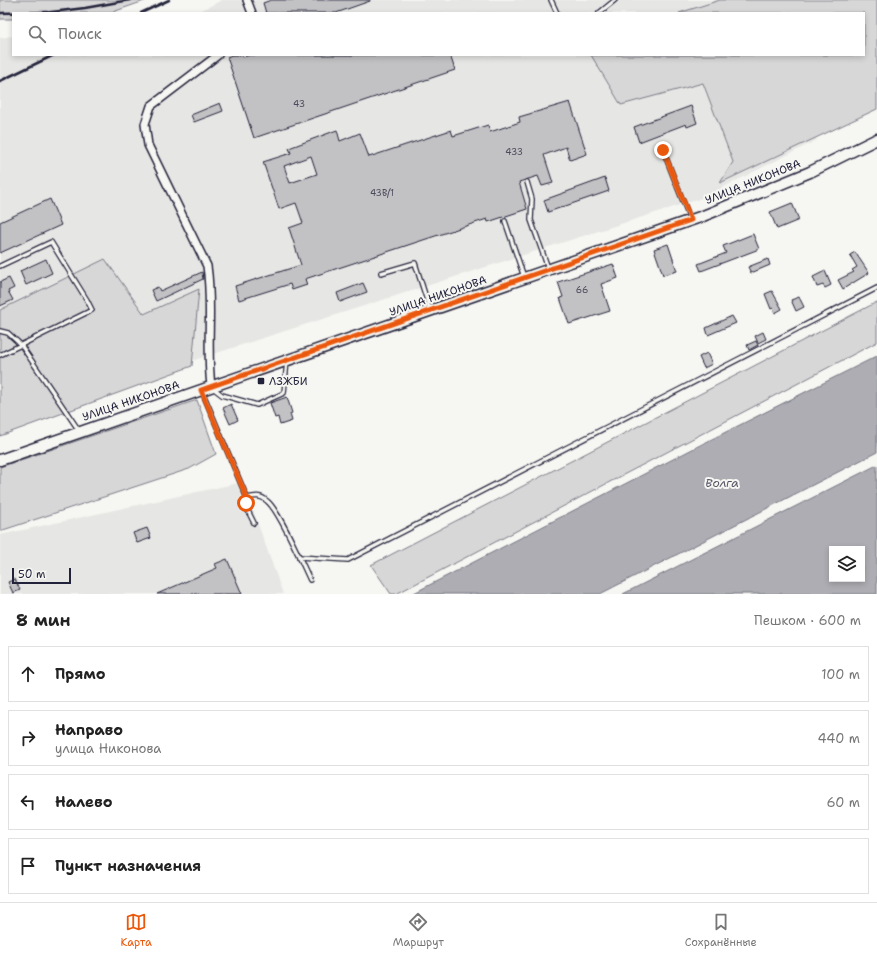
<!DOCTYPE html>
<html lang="ru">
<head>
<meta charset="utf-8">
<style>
  :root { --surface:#fff; --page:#f2f2f2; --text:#222; --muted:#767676; --line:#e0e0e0; --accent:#ea580c }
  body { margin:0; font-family:"Shantell Sans",sans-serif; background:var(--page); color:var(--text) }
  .controls { position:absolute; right:12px; bottom:12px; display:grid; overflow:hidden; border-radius:0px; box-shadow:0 2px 6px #0003 }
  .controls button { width:36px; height:36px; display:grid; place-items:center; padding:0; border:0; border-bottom:1px solid var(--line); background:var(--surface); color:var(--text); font:20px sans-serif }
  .scale { position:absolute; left:12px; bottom:10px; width:59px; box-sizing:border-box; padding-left:4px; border:2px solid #22223b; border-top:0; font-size:11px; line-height:14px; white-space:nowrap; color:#22223b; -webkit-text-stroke:3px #f6f6f2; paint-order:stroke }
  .stop { position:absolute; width:12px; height:12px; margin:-9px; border:3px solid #ea580c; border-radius:50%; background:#fff }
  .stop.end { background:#ea580c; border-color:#fff; box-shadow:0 1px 4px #0008 }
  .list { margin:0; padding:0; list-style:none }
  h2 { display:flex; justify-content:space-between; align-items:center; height:52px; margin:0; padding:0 16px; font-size:17px }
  h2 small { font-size:13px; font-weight:400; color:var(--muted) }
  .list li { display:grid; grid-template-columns:26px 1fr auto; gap:12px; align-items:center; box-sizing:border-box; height:56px; margin:0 8px 8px; padding:0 8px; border:1px solid var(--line); border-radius:0px }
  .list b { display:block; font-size:15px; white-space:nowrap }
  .list p { margin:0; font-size:13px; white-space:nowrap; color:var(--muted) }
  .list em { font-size:13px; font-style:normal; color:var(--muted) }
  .icon { flex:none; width:22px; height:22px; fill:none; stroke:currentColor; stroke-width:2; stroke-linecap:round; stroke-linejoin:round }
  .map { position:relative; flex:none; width:877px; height:594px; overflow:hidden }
  .search { position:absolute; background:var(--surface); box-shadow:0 2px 6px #0003; left:12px; right:12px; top:12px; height:44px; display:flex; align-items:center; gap:10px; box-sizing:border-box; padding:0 14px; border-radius:0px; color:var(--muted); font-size:15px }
  .sheet { height:308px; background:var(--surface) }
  nav { display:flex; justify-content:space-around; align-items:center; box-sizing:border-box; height:56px; border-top:1px solid var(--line); background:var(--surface); font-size:11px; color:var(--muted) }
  nav a { display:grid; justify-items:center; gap:2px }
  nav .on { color:var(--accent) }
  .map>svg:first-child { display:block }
  .built { fill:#e6e6e4 }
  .green { fill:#d7d7d7; stroke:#7c7c89 }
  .water { fill:#adadb3; stroke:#757583; fill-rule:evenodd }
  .building { fill:#c2c2c4; stroke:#22223b; fill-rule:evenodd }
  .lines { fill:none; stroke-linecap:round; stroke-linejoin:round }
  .service-casing { stroke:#22223b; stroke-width:6 }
  .minor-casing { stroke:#22223b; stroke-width:10 }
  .secondary-casing { stroke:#22223b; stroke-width:13 }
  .service { stroke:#f6f6f2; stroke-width:3.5 }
  .minor { stroke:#f6f6f2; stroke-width:7 }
  .secondary { stroke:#f6f6f2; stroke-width:10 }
  .rail { stroke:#22223b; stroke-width:2.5 }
  .route { stroke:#ea580c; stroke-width:5 }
  .poi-dot { fill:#22223b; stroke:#f6f6f2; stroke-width:1.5 }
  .labels { text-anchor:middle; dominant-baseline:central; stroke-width:4; stroke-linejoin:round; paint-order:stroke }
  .number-label { font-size:9px; fill:#4a4a5d }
  .street-label { font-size:11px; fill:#22223b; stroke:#f6f6f2 }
  .poi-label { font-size:11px; fill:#22223b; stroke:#f6f6f2; text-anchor:start }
  .water-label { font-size:12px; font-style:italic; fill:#535365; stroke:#f6f6f2 }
</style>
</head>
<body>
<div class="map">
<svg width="877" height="594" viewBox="0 0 877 594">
  <rect width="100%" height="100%" fill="#f6f6f2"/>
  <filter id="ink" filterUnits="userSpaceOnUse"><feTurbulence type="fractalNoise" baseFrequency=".025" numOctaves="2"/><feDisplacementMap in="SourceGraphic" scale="8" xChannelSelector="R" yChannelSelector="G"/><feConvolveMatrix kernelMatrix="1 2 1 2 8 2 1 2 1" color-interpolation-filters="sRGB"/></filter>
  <g filter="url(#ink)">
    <g class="built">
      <path d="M222 0H749L755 13H196Z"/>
      <path d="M13 36V55H774L806 123 817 140 702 198 0 422V38Z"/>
      <path d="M243 482 283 594H0V535Z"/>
    </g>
    <g class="green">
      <path d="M0 0H147L110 13H13V19H0Z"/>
      <path d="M720 0H877V109L720 183 733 162 703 83 621 105 591 55H864V13H679Z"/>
      <path d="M105 259 144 314 199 289 192 366 0 436V310Z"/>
      <path d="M877 302V342L396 594H391L371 565Z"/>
      <path d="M197 400 216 454 189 469 0 531V467Z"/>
    </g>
    <g class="water">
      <path d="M877 356V452L600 594H412L708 441Z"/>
      <path d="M877 465V594H623ZM832 549H862V579H832Z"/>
    </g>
    <g class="building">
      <path d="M271 0H370V1L336 13H266L263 3Z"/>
      <path d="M232 55H242L243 57 250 55H450L455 70 254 138 227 57Z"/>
      <path d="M570 102 587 154 570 160 566 147 544 155 553 183 542 186 538 176 519 182 527 209 488 222 487 219 305 279 307 285 292 290 290 284 239 300 235 286 301 265 289 228 303 223 296 203 279 209 263 162 291 153 289 148 337 130 340 141 360 133 369 157 451 130 453 136 488 125 490 132 520 122 519 117ZM311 156 317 174 290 183 284 166Z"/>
      <path d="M220 103 223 111 194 122 191 115Z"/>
      <path d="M691 106 697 123 687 127 686 124 639 142 634 127Z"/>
      <path d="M605 178 609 191 548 212 544 200Z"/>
      <path d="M50 199 61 225 0 253V222Z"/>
      <path d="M792 203 799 220 777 229 770 212Z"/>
      <path d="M753 234 759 249 701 271 698 264 726 253 723 246Z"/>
      <path d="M668 244 677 271 663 275 654 249Z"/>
      <path d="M855 252 869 273 843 289 838 280 854 272 852 270 857 267 850 255Z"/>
      <path d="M46 259 52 273 26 285 20 271Z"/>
      <path d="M768 259 770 265 751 273 748 267Z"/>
      <path d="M613 264 618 278 601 284 610 311 569 324 560 298 563 297 558 282Z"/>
      <path d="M825 271 831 285 825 288 823 285 817 287 813 277Z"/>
      <path d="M202 272 203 279 156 301 151 290 158 287 160 291Z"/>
      <path d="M9 278 14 288 8 291 13 300 0 306V282Z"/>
      <path d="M363 283 367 292 340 302 337 293Z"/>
      <path d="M772 291 782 309 775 313 773 308 771 309 765 294Z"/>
      <path d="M799 297 804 307 796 311 791 300Z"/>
      <path d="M732 316 736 323 708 335 706 328Z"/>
      <path d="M763 332 766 339 758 343 755 336Z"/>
      <path d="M756 341 758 345 749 350 747 345Z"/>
      <path d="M707 353 712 364 704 368 699 357Z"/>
      <path d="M287 397 292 413 290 414 292 421 280 425 278 417 275 418 270 403Z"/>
      <path d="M231 404 238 420 230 424 223 408Z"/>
      <path d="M147 528 151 538 137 543 133 533Z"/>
      <path d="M227 559 242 594H157L217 568 215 564Z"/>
      <path d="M15 579 20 590 13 593 8 582Z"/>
    </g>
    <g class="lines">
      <g class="service-casing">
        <g id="service">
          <path d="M551 0 557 13"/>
          <path d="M599 13 615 0"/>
          <path d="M663 150 690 219"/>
          <path d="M527 182 532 199 531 220 548 268"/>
          <path d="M505 221 524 277"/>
          <path d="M0 266 51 242 87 300 92 310 21 345 80 432"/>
          <path d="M381 273 415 263 430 310"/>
          <path d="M0 331 8 333 21 345 0 355"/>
          <path d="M213 388 222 395 257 405 284 393 287 361"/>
          <path d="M202 391 247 498 246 507 254 523"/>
          <path d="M247 498C255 496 261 495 267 501 279 510 302 563 310 580"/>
          <path d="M299 557 348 560 877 288"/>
        </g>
      </g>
      <g class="minor-casing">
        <g id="minor">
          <path d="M247 0 252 13"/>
          <path d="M211 386C206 346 213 305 207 266L148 145 145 124 151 106 218 55"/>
        </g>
      </g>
      <g class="secondary-casing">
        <path id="secondary" d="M0 460 703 216 810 172 877 139"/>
      </g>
      <use href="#service" class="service"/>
      <use href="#minor" class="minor"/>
      <use href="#secondary" class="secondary"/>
      <g class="rail">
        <path d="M0 13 47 12"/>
        <path d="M43 13 85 8 130 0"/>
        <path d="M141 13 169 0"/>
        <path d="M0 81 54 55"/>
      </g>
    </g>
  </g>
  <g class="lines" filter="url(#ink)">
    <path class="route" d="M246 503 247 498 201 390 691 220 663 150"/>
  </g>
  <rect class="poi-dot" x="257" y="377" width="8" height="8" rx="2"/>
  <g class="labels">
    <g class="number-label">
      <text x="299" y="104">43</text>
      <text x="514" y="152">43З</text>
      <text x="382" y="193">43В/1</text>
      <text x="582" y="290">66</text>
    </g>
    <g class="street-label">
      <text transform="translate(753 182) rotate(-22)">УЛИЦА НИКОНОВА</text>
      <text transform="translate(438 296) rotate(-19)">УЛИЦА НИКОНОВА</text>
      <text transform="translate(131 401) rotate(-19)">УЛИЦА НИКОНОВА</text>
    </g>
    <g class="poi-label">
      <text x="269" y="381">ЛЗЖБИ</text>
    </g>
    <g class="water-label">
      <text x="722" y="483">Волга</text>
    </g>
  </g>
</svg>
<div class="controls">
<button><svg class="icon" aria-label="layers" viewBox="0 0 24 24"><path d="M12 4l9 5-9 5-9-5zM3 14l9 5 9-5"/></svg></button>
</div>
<div class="scale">50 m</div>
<div class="stop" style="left:246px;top:503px"></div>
<div class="stop end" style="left:663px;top:150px"></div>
<div class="search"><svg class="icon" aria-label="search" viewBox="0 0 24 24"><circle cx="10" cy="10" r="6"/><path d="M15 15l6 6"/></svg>Поиск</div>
</div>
<section class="sheet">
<h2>8 мин<small>Пешком · 600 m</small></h2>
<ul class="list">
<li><svg class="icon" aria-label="ahead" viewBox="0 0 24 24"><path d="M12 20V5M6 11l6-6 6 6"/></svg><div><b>Прямо</b></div><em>100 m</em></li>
<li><svg class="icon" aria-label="right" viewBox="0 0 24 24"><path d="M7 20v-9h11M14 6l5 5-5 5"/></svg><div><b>Направо</b><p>улица Никонова</p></div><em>440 m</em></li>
<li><svg class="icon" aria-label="left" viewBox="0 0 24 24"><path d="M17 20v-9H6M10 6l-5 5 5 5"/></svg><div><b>Налево</b></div><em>60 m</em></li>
<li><svg class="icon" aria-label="arrive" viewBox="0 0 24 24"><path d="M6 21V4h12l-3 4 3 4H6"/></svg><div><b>Пункт назначения</b></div></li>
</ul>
</section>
<nav>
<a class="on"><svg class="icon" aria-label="map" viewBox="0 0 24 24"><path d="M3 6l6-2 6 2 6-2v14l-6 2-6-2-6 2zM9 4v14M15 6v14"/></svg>Карта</a>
<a><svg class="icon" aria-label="directions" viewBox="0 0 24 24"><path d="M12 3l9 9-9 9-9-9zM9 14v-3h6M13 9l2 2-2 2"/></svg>Маршрут</a>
<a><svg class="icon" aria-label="saved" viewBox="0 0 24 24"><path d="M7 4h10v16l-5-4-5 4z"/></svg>Сохранённые</a>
</nav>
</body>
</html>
